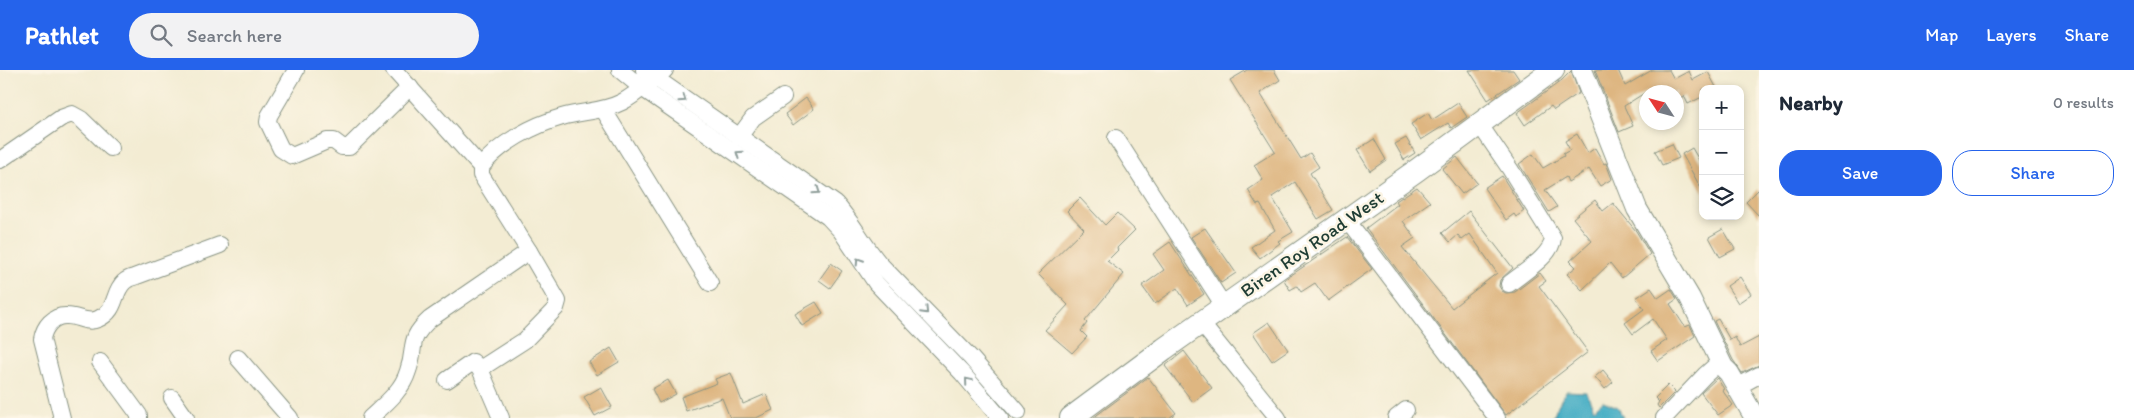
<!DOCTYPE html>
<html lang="en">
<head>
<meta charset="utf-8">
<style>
  :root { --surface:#fff; --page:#f2f2f3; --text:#1f2937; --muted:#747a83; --line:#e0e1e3; --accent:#2563eb }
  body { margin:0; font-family:Itim,sans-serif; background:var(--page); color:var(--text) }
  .controls { position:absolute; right:15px; top:15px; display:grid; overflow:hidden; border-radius:10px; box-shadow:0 2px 8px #0003 }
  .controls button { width:45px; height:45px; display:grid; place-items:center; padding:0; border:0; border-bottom:1px solid var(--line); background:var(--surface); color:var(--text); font:25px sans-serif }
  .compass { position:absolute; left:1639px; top:15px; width:45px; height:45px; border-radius:50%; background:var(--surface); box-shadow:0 2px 8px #0003; rotate:306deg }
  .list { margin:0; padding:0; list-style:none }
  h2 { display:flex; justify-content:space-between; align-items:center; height:65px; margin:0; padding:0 20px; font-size:21px }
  h2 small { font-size:16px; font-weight:400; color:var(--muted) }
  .actions { display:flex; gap:10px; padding:15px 20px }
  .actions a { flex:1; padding:11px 0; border:1px solid var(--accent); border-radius:20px; text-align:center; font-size:18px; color:var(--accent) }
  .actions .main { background:var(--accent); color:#fff }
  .icon { flex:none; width:28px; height:28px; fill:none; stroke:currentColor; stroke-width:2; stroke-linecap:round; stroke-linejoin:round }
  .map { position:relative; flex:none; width:1759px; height:348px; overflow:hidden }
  header { display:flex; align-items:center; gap:30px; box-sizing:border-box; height:70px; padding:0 25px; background:var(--accent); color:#fff }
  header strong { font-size:24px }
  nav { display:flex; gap:28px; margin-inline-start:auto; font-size:18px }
  .search { width:350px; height:45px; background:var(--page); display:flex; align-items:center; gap:12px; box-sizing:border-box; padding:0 18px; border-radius:28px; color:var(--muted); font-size:19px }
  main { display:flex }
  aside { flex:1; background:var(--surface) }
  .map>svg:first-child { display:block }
  .water { fill:#45adc5; stroke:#32757c }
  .building { fill:#deb681 }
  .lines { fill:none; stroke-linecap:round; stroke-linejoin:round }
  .minor-casing { stroke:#899484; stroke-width:18 }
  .tertiary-casing { stroke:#899484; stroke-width:22 }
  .secondary-casing { stroke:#899484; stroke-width:24 }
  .minor { stroke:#fff; stroke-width:16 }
  .tertiary { stroke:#fff; stroke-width:20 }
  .secondary { stroke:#fff; stroke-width:22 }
  .oneway { stroke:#8f9e9a }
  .labels { text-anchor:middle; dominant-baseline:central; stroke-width:5; stroke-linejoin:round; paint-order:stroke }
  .street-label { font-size:19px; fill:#1f3d34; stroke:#fcf5e5 }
</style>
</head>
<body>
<header>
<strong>Pathlet</strong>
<div class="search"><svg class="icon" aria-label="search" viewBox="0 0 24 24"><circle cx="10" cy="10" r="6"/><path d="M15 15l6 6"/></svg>Search here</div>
<nav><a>Map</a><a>Layers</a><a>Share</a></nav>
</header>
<main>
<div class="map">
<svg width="1759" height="348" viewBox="0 0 1759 348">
  <rect width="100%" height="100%" fill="#fcf5e5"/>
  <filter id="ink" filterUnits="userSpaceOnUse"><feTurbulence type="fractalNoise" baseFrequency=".02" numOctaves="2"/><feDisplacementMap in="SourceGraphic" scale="10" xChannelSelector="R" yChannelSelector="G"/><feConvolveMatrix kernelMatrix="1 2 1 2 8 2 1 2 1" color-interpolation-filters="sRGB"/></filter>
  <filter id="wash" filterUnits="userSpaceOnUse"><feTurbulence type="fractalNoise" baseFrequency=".0096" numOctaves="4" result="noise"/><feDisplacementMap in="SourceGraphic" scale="20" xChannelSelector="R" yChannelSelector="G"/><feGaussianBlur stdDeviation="1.12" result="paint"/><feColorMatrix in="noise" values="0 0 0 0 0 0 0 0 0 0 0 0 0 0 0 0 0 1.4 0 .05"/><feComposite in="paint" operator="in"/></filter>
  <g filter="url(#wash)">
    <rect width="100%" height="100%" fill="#f3ecd3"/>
    <path class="water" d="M1566 321 1586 322 1594 339 1603 331 1618 337 1623 348H1553L1556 339Z"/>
    <g id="blocks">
      <g class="building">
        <path d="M1247 0H1274L1280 10 1260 23 1301 89 1310 83 1319 97 1310 103 1333 140 1318 149 1295 112 1272 127 1293 162 1278 171 1280 173 1260 188 1251 177 1275 160 1260 134 1257 135 1248 120 1263 110 1254 95 1275 82 1230 10Z"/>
        <path d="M1469 0H1513L1519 9 1488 30Z"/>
        <path d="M1595 0H1618L1625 16 1652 0H1669L1674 9 1689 1 1693 10 1708 2 1716 17 1703 19V23L1701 24 1702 27 1688 34 1684 26 1676 30V22H1646L1624 36 1633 56 1619 62Z"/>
        <path d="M1571 1 1579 23 1554 40 1551 36 1525 55 1517 43 1561 11Z"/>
        <path d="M806 28 814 39 793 55 785 44Z"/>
        <path d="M1458 33 1467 47 1451 58 1448 53 1421 70 1411 54 1428 43 1432 50Z"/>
        <path d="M1577 64 1588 83 1595 78 1604 94 1606 93 1612 109 1600 116 1589 99 1568 112 1566 107 1545 120 1557 137 1549 142 1519 94 1533 84 1543 98 1564 86 1563 84 1570 80 1565 71Z"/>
        <path d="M1406 68 1415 83 1404 90 1395 74Z"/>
        <path d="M1374 69 1386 90 1370 101 1357 80Z"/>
        <path d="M1672 74 1679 88 1662 95 1655 81Z"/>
        <path d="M1692 78 1703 97V122L1682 84Z"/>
        <path d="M1457 87 1477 113 1462 124 1442 99Z"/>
        <path d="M1502 106 1524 141 1516 147 1514 144 1506 150 1484 118Z"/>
        <path d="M1417 117 1430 132 1403 151 1415 168 1402 177 1452 238 1497 203 1470 164 1462 170 1458 165 1450 172 1442 163 1469 141 1513 198 1500 210 1499 216 1502 221 1506 223 1515 222 1540 203 1546 211 1539 216 1588 282 1506 345 1366 158 1398 134 1396 131Z"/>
        <path d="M1759 119V146L1746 132Z"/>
        <path d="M1080 128 1105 155 1117 143 1135 160 1117 178 1118 180 1107 191 1124 204 1085 251 1087 253 1081 261 1087 267 1072 283 1045 260 1068 235 1038 204 1084 159 1067 141Z"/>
        <path d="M1595 130 1603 141 1613 133 1636 161 1650 184 1622 208 1610 193 1582 220 1567 204 1576 197 1570 191 1592 171 1573 148Z"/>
        <path d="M1205 158 1236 203 1221 213 1191 167Z"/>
        <path d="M1723 159 1735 179 1720 187 1709 167Z"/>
        <path d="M1347 167 1372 199 1328 231 1315 213 1301 222 1297 216 1290 220 1284 210Z"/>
        <path d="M1170 172 1204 224 1188 235 1177 218 1155 234 1142 216 1164 200 1153 184Z"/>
        <path d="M831 193 842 201 830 218 819 210Z"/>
        <path d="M1740 207 1751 224 1738 233 1727 216Z"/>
        <path d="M1651 218 1658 228 1671 219 1677 229 1670 234 1685 257 1690 255 1695 266 1658 291 1651 281 1667 270 1653 249 1633 264 1625 253 1644 239 1636 228Z"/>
        <path d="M816 232 823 243 802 256 795 244Z"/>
        <path d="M1718 249 1730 270 1735 267 1740 277 1759 267V295L1742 303 1733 290 1714 251Z"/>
        <path d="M1269 252 1288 280 1272 291 1253 263Z"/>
        <path d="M611 278 619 292 597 305 589 292Z"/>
        <path d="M1184 281 1212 318 1193 332 1165 296Z"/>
        <path d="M1603 300 1613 312 1605 319 1595 307Z"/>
        <path d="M731 303 743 334 766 324 773 340 756 348H730L722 328 686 341 681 327 717 313 715 309Z"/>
        <path d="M1148 307 1176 343 1169 348H1093Z"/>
        <path d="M1717 308 1724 319 1722 320 1733 335 1718 345 1701 323Z"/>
        <path d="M668 310 676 324 659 333 652 319Z"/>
        <path d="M1668 315 1675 322 1659 338 1657 335 1659 332 1655 328Z"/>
        <path d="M601 317 612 337 595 346 584 327Z"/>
      </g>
    </g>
  </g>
  <g filter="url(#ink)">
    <use href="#blocks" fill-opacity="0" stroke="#899484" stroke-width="1"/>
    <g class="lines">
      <g class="minor-casing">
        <g id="minor">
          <path d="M296 0 269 46 268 52 281 79 292 86 327 71H334L342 77H349L410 17"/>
          <path d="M394 0 481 97"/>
          <path d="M620 0 642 18 828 147 841 161 876 213 962 303 1000 348"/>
          <path d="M644 0 836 134C852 152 863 174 879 193L971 288 1018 342"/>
          <path d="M603 39 710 213"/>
          <path d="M1480 55 1510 99 1553 168C1552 186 1522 203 1509 214"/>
          <path d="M739 67 753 48 783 27"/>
          <path d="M1116 68 1224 236"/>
          <path d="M0 90 61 48 72 44 81 49 111 78"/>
          <path d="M1346 149 1497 348"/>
          <path d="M1201 253 1278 348"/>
          <path d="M238 288 290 348"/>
          <path d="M100 292 139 345V348"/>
          <path d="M447 310 473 292 480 299"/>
          <path d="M1737 317 1759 305"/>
          <path d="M172 328 186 348"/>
          <path d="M62 348 42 269C44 257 53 245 67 246 78 246 87 254 98 249 118 240 112 223 124 212 126 210 130 208 134 207L220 175"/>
          <path d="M370 348C385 334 402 321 408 301 417 276 406 271 430 249L529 181 481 105V97C499 73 534 55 562 47 582 41 603 42 622 32 638 24 650 10 665 0"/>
          <path d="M501 348 480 299 525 270 556 238 558 231 529 181"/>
          <path d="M1396 348 1406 340"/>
          <path d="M1664 348 1705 305 1714 297H1723"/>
        </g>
      </g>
      <g class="tertiary-casing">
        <path id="tertiary" d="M1582 0 1637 139 1690 228 1723 297 1729 303 1755 348"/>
      </g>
      <g class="secondary-casing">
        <path id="secondary" d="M1071 348 1164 279 1417 100 1553 0"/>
      </g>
      <use href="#minor" class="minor"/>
      <use href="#tertiary" class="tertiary"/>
      <use href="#secondary" class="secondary"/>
    </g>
    <defs><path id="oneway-chevron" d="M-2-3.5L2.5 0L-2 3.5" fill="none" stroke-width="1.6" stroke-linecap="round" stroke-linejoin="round" transform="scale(1.25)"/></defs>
    <g class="oneway">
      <use href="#oneway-chevron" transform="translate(683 29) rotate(35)"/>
      <use href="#oneway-chevron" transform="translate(739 84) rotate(-145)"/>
      <use href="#oneway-chevron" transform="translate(817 121) rotate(35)"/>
      <use href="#oneway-chevron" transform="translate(859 191) rotate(-123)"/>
      <use href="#oneway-chevron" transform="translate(925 241) rotate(46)"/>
      <use href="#oneway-chevron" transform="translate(968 311) rotate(-130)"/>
    </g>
  </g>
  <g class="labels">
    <g class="street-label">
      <text transform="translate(1312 174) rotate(-35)">Biren Roy Road West</text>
    </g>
  </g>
</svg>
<div class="controls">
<button>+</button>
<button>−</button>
<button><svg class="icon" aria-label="layers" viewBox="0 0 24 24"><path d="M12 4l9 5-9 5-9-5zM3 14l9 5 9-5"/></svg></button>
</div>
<svg class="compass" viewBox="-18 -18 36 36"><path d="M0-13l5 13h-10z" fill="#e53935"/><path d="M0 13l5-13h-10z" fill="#747a83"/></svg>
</div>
<aside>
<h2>Nearby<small>0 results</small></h2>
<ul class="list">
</ul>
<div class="actions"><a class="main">Save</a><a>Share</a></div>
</aside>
</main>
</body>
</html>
